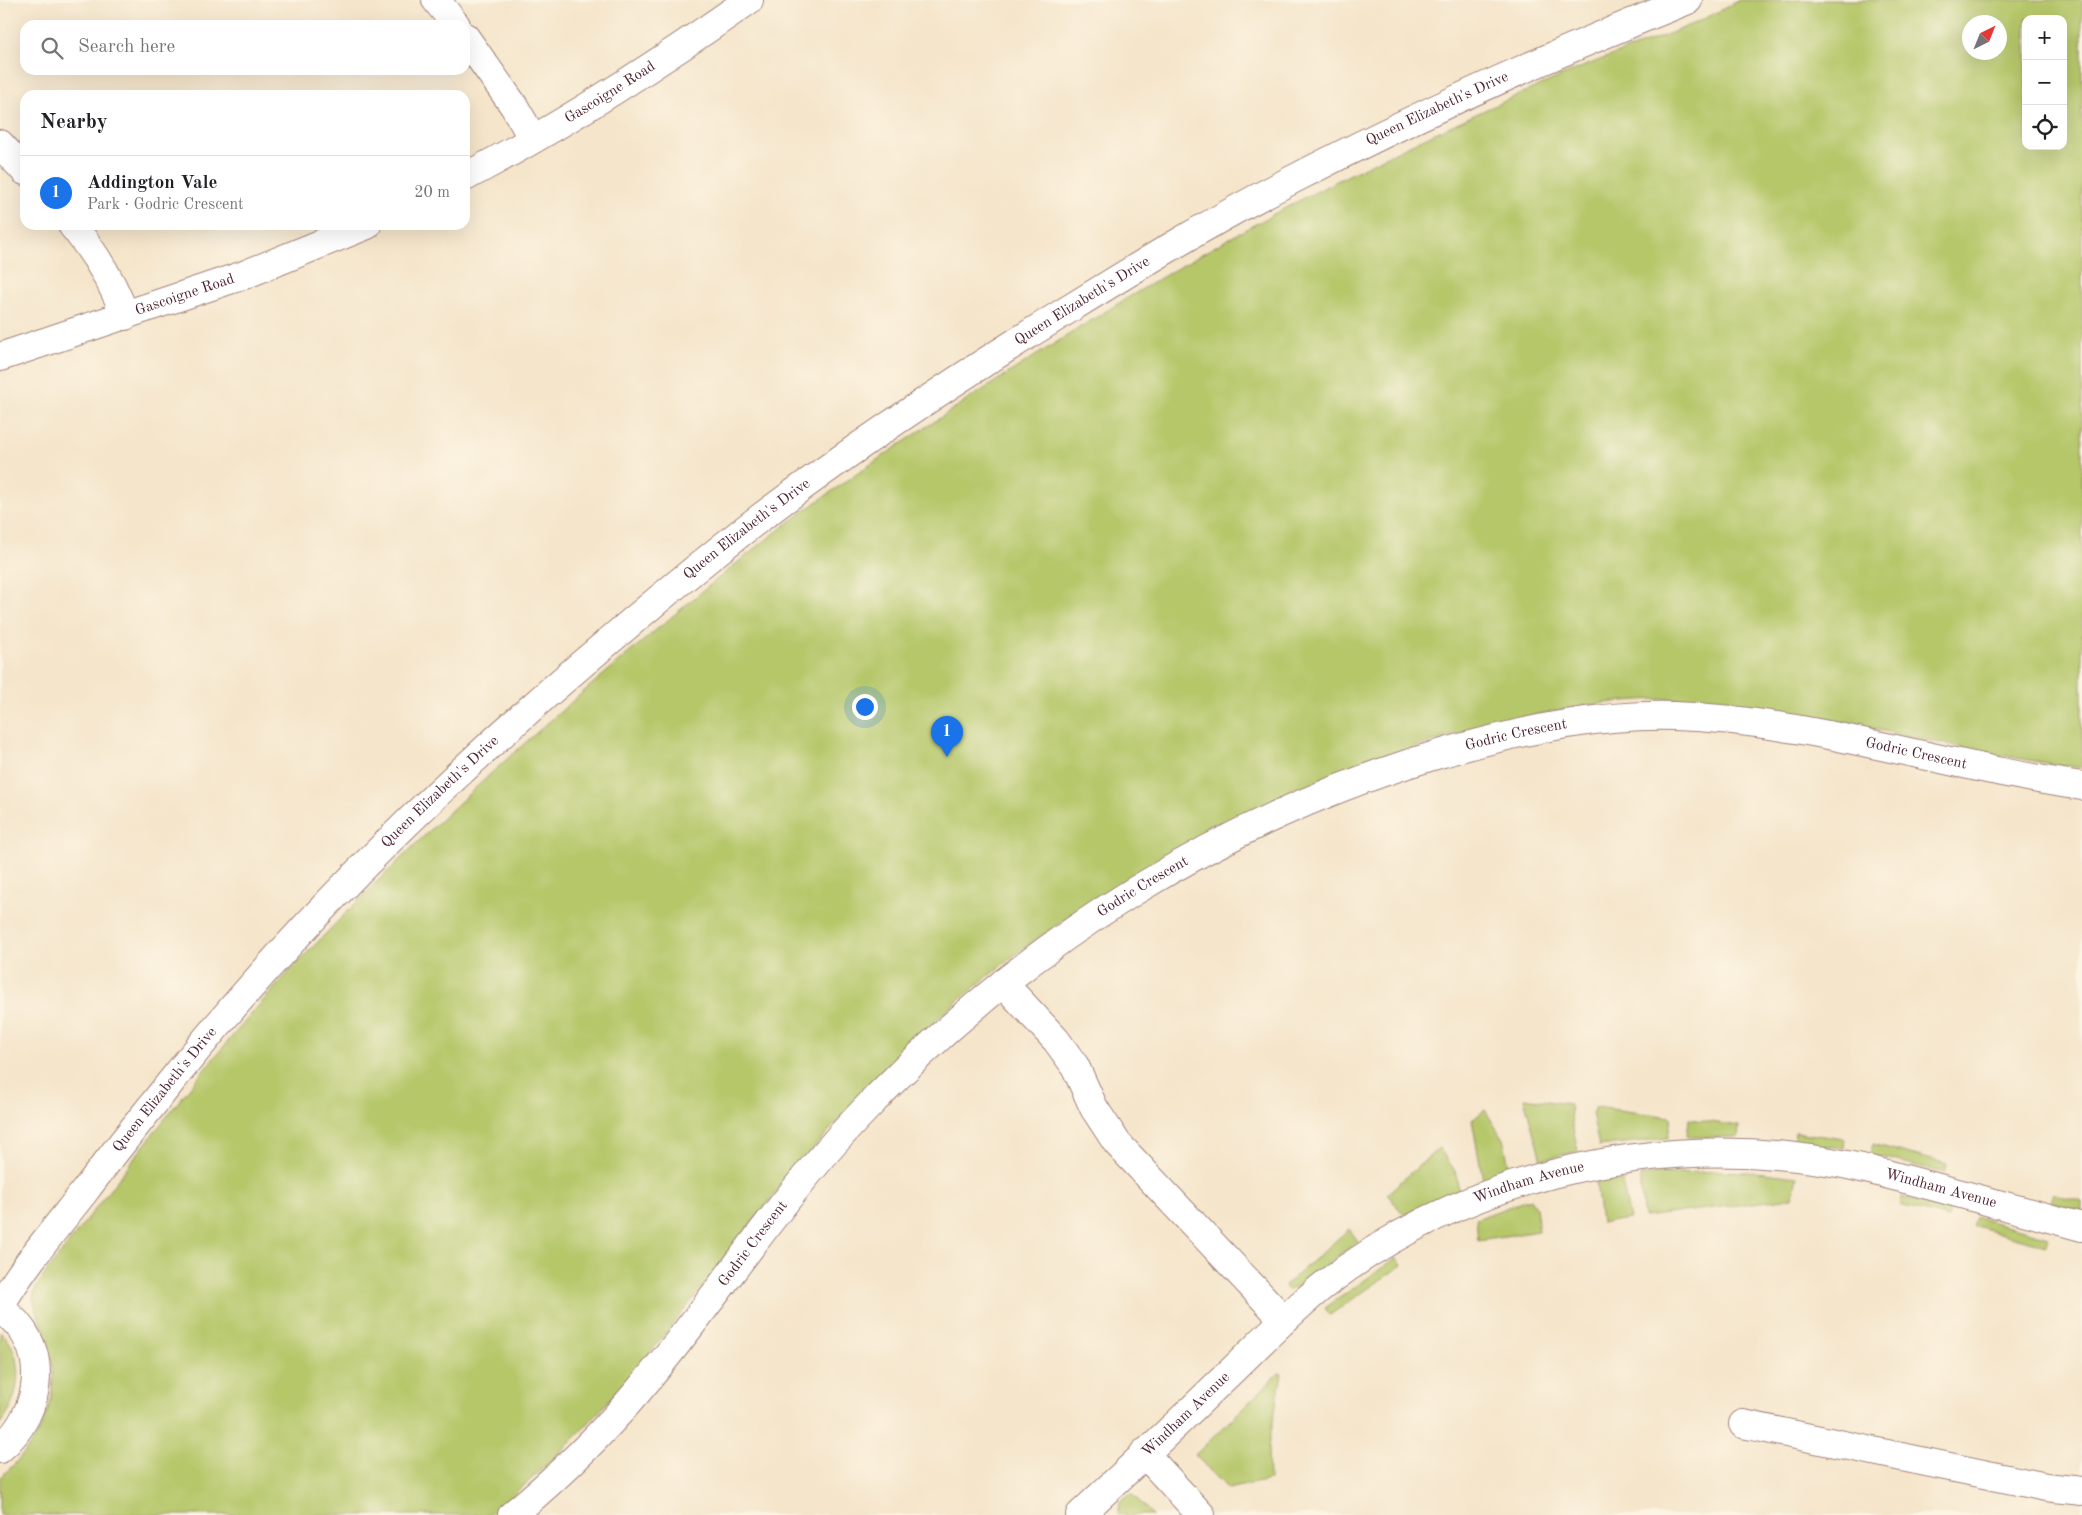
<!DOCTYPE html>
<html lang="en">
<head>
<meta charset="utf-8">
<style>
  :root { --surface:#fff; --page:#f6f6f6; --text:#202124; --muted:#757577; --line:#e0e0e0; --accent:#1a73e8 }
  body { margin:0; font-family:"Old Standard TT",serif; background:var(--page); color:var(--text) }
  .controls { position:absolute; right:15px; top:15px; display:grid; overflow:hidden; border-radius:10px; box-shadow:0 5px 20px #0002 }
  .controls button { width:45px; height:45px; display:grid; place-items:center; padding:0; border:0; border-bottom:1px solid var(--line); background:var(--surface); color:var(--text); font:25px sans-serif }
  .compass { position:absolute; left:1962px; top:15px; width:45px; height:45px; border-radius:50%; background:var(--surface); box-shadow:0 5px 20px #0002; rotate:43deg }
  .you { position:absolute; left:864px; top:706px; width:18px; height:18px; margin:-12px; border:4px solid #fff; border-radius:50%; background:#1a73e8; box-shadow:0 0 0 8px #1a73e833 }
  .badge { display:grid; place-items:center; width:32px; height:32px; border-radius:50%; background:var(--accent); color:#fff; font-size:16px; font-weight:700 }
  .pin { position:absolute; translate:-50% -41px; filter:drop-shadow(0 1px 2px #0008) }
  .pin::after { content:''; position:absolute; top:26px; width:18px; height:15px; background:inherit; clip-path:polygon(0 0,100% 0,50% 100%) }
  .list { margin:0; padding:0; list-style:none }
  h2 { display:flex; justify-content:space-between; align-items:center; height:65px; margin:0; padding:0 20px; font-size:21px }
  h2 small { font-size:16px; font-weight:400; color:var(--muted) }
  .list li { display:grid; grid-template-columns:32px 1fr auto; gap:15px; align-items:center; box-sizing:border-box; height:75px; padding:0 20px; border-top:1px solid var(--line) }
  .list b { display:block; font-size:19px; white-space:nowrap }
  .list p { margin:0; font-size:16px; white-space:nowrap; color:var(--muted) }
  .list em { font-size:16px; font-style:normal; color:var(--muted) }
  .icon { flex:none; width:28px; height:28px; fill:none; stroke:currentColor; stroke-width:2; stroke-linecap:round; stroke-linejoin:round }
  .map { position:relative; flex:none; width:2082px; height:1515px; overflow:hidden }
  .search { position:absolute; background:var(--surface); box-shadow:0 5px 20px #0002; left:20px; top:20px; width:450px; height:55px; display:flex; align-items:center; gap:12px; box-sizing:border-box; padding:0 18px; border-radius:15px; color:var(--muted); font-size:19px }
  .panel { position:absolute; background:var(--surface); box-shadow:0 5px 20px #0002; left:20px; top:90px; width:450px; height:140px; border-radius:15px }
  .map>svg:first-child { display:block }
  .green { fill:#b6c76a; stroke:#80734a; fill-rule:evenodd }
  .lines { fill:none; stroke-linecap:round; stroke-linejoin:round }
  .minor-casing { stroke:#a0827a; stroke-width:30 }
  .minor { stroke:#fff; stroke-width:28 }
  .labels { text-anchor:middle; dominant-baseline:central; stroke-width:4; stroke-linejoin:round; paint-order:stroke }
  .street-label { font-size:15px; fill:#4a1f2b; stroke:#fcf5e5 }
</style>
</head>
<body>
<div class="map">
<svg width="2082" height="1515" viewBox="0 0 2082 1515">
  <rect width="100%" height="100%" fill="#fcf5e5"/>
  <filter id="ink" filterUnits="userSpaceOnUse"><feTurbulence type="fractalNoise" baseFrequency=".02" numOctaves="2"/><feDisplacementMap in="SourceGraphic" scale="10" xChannelSelector="R" yChannelSelector="G"/><feConvolveMatrix kernelMatrix="1 2 1 2 8 2 1 2 1" color-interpolation-filters="sRGB"/></filter>
  <filter id="wash" filterUnits="userSpaceOnUse"><feTurbulence type="fractalNoise" baseFrequency=".0096" numOctaves="4" result="noise"/><feDisplacementMap in="SourceGraphic" scale="20" xChannelSelector="R" yChannelSelector="G"/><feGaussianBlur stdDeviation="1.12" result="paint"/><feColorMatrix in="noise" values="0 0 0 0 0 0 0 0 0 0 0 0 0 0 0 0 0 1.4 0 .05"/><feComposite in="paint" operator="in"/></filter>
  <g filter="url(#wash)">
    <rect width="100%" height="100%" fill="#f5e5ca"/>
    <g class="green">
      <path d="M1739 0H2082V768C1971 755 1864 722 1753 707 1725 704 1696 699 1667 699 1623 699 1578 706 1535 715 1459 730 1388 755 1317 785 1186 839 1065 909 958 1001 929 1026 900 1051 875 1080 837 1122 797 1165 762 1210 675 1321 601 1426 489 1515H0V1477C38 1446 61 1402 50 1353 46 1334 37 1316 33 1298L35 1289 47 1271C126 1170 203 1064 291 970 397 857 511 752 629 653 684 606 739 560 796 517 863 468 932 423 1001 378 1083 325 1165 273 1250 227 1357 168 1468 116 1580 68 1633 46 1690 30 1739 0ZM2026 19H2063V146H2026ZM1970 22H2000V52H1970Z"/>
      <path d="M1524 1098 1570 1104 1572 1124 1578 1151 1541 1160Z"/>
      <path d="M1596 1107 1671 1117 1668 1138 1599 1146 1592 1113Z"/>
      <path d="M1485 1110 1503 1139 1510 1170 1483 1180 1472 1120Z"/>
      <path d="M1689 1119 1739 1126 1738 1137H1687Z"/>
      <path d="M1795 1132 1844 1139 1843 1148 1794 1142Z"/>
      <path d="M1873 1144 1947 1164 1945 1173 1870 1154Z"/>
      <path d="M1439 1148 1455 1171 1459 1190 1404 1215 1387 1194Z"/>
      <path d="M1718 1171 1756 1172 1797 1177 1792 1198 1644 1217 1641 1193V1175Z"/>
      <path d="M1621 1176 1630 1219 1601 1223 1596 1182Z"/>
      <path d="M2054 1194 2082 1202V1212L2051 1203Z"/>
      <path d="M1902 1197 1950 1210 1948 1218 1900 1205Z"/>
      <path d="M1530 1199 1536 1208 1539 1231 1478 1240 1476 1219Z"/>
      <path d="M1975 1217 2049 1237 2047 1246 1972 1226Z"/>
      <path d="M1349 1229 1358 1241 1298 1287 1288 1290 1284 1286Z"/>
      <path d="M1396 1258 1402 1265 1330 1315 1325 1308Z"/>
      <path d="M0 1331C26 1353 21 1399 0 1424Z"/>
      <path d="M1279 1373 1282 1374 1268 1447 1269 1480 1228 1489 1195 1455Z"/>
      <path d="M1131 1493 1153 1515H1118L1120 1501Z"/>
    </g>
  </g>
  <g filter="url(#ink)">
    <g class="lines">
      <g class="minor-casing">
        <g id="minor">
          <path d="M436 0 456 25"/>
          <path d="M465 37 514 106 533 139"/>
          <path d="M0 144 25 171"/>
          <path id="s1" d="M465 177C564 125 658 64 749 0"/>
          <path d="M72 225C95 253 113 281 125 316"/>
          <path id="s2" d="M0 357 244 275 367 225"/>
          <path d="M1003 983 1056 1040 1075 1066 1094 1108 1117 1143 1284 1320"/>
          <path id="s3" d="M0 1306C24 1265 55 1229 84 1192 108 1160 133 1129 158 1098 284 938 428 795 583 663 641 614 699 564 760 518 858 444 961 376 1066 311 1137 267 1208 223 1282 185 1414 116 1550 55 1688 0"/>
          <path d="M0 1309C52 1343 44 1411 0 1449"/>
          <path d="M1743 1424 2046 1487 2082 1491"/>
          <path d="M1144 1453 1201 1515"/>
          <path id="s4" d="M512 1515C558 1477 601 1435 639 1390 715 1301 777 1202 857 1118 1020 944 1230 812 1460 748 1529 729 1602 714 1674 716 1812 720 1946 767 2082 786"/>
          <path id="s5" d="M1080 1515C1127 1471 1174 1427 1220 1382 1254 1350 1287 1314 1324 1285 1461 1179 1641 1135 1812 1159 1851 1164 1890 1175 1928 1185 1980 1199 2031 1213 2082 1227"/>
        </g>
      </g>
      <use href="#minor" class="minor"/>
    </g>
  </g>
  <g class="labels">
    <g class="street-label">
      <text stroke="none"><textPath href="#s1" startOffset="168">Gascoigne Road</textPath></text>
      <text stroke="none"><textPath href="#s3" startOffset="1892">Queen Elizabeth's Drive</textPath></text>
      <text stroke="none"><textPath href="#s2" startOffset="195">Gascoigne Road</textPath></text>
      <text stroke="none"><textPath href="#s3" startOffset="1488">Queen Elizabeth's Drive</textPath></text>
      <text stroke="none"><textPath href="#s3" startOffset="1082">Queen Elizabeth's Drive</textPath></text>
      <text stroke="none"><textPath href="#s4" startOffset="1301">Godric Crescent</textPath></text>
      <text stroke="none"><textPath href="#s4" startOffset="1706">Godric Crescent</textPath></text>
      <text stroke="none"><textPath href="#s3" startOffset="678">Queen Elizabeth's Drive</textPath></text>
      <text stroke="none"><textPath href="#s4" startOffset="896">Godric Crescent</textPath></text>
      <text stroke="none"><textPath href="#s3" startOffset="272">Queen Elizabeth's Drive</textPath></text>
      <text stroke="none"><textPath href="#s5" startOffset="566">Windham Avenue</textPath></text>
      <text stroke="none"><textPath href="#s5" startOffset="985">Windham Avenue</textPath></text>
      <text stroke="none"><textPath href="#s4" startOffset="364">Godric Crescent</textPath></text>
      <text stroke="none"><textPath href="#s5" startOffset="146">Windham Avenue</textPath></text>
    </g>
  </g>
</svg>
<div class="controls">
<button>+</button>
<button>−</button>
<button><svg class="icon" aria-label="locate" viewBox="0 0 24 24"><circle cx="12" cy="12" r="6"/><path d="M12 2v4M12 18v4M2 12h4M18 12h4"/></svg></button>
</div>
<svg class="compass" viewBox="-18 -18 36 36"><path d="M0-13l5 13h-10z" fill="#e53935"/><path d="M0 13l5-13h-10z" fill="#757577"/></svg>
<div class="you"></div>
<div class="pin badge" style="left:947px;top:757px">1</div>
<div class="search"><svg class="icon" aria-label="search" viewBox="0 0 24 24"><circle cx="10" cy="10" r="6"/><path d="M15 15l6 6"/></svg>Search here</div>
<section class="panel">
<h2>Nearby<small></small></h2>
<ul class="list">
<li><span class="badge">1</span><div><b>Addington Vale</b><p>Park · Godric Crescent</p></div><em>20 m</em></li>
</ul>
</section>
</div>
</body>
</html>
